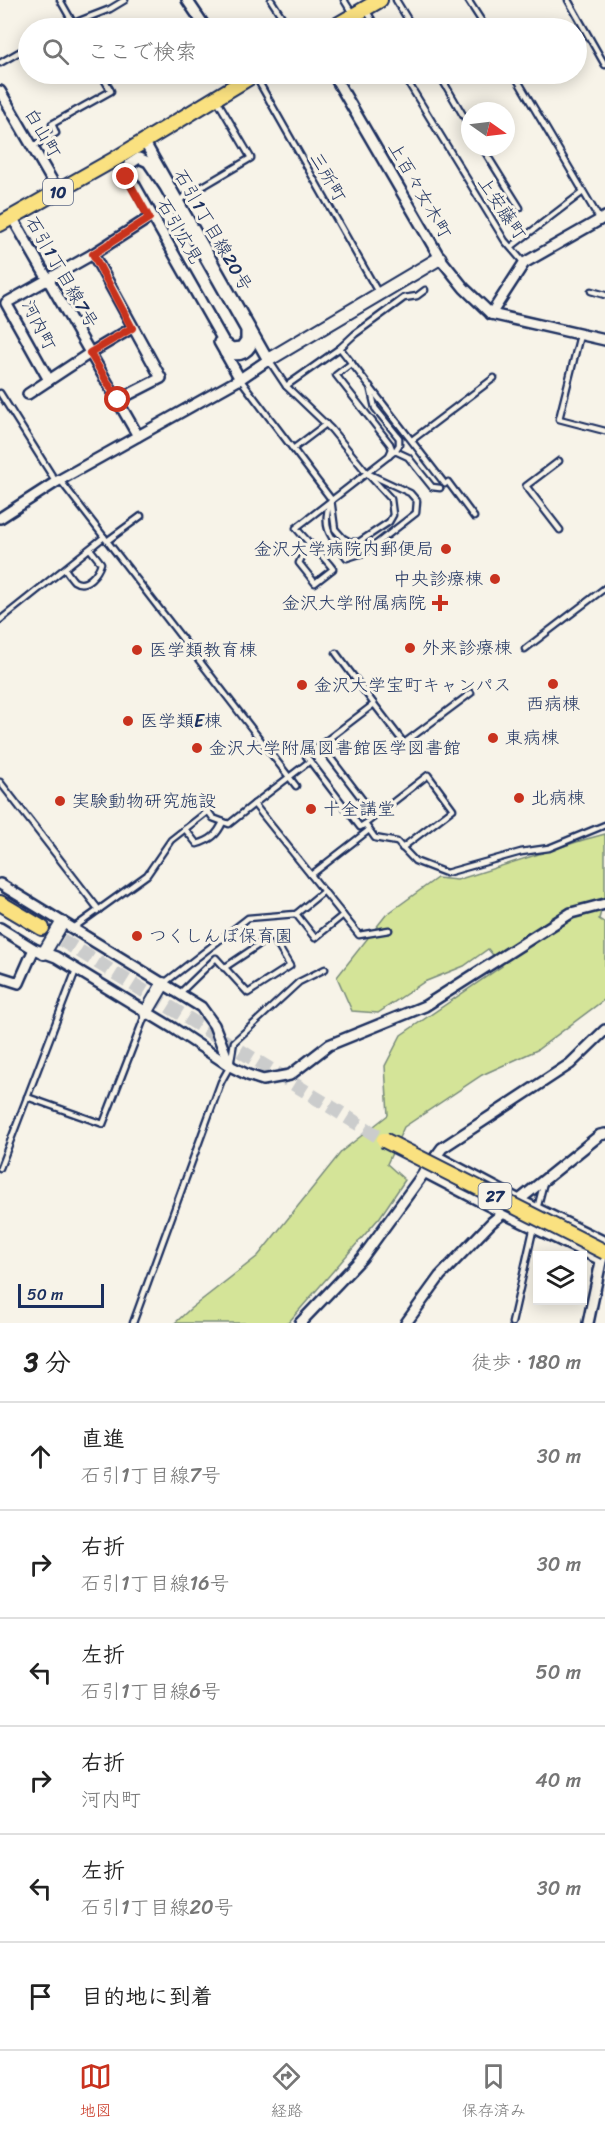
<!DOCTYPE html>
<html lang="ja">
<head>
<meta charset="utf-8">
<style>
  :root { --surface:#fff; --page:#f6f6f6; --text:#222; --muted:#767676; --line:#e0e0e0; --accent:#c8321e }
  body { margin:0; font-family:Sriracha,"Klee One",sans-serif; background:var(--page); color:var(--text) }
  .controls { position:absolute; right:18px; bottom:18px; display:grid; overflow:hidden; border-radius:0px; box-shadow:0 3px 15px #0003 }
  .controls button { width:54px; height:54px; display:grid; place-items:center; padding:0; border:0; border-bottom:2px solid var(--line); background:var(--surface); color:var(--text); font:30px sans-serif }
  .compass { position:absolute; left:461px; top:102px; width:54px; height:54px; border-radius:50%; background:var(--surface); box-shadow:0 3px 15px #0003; rotate:104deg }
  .scale { position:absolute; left:18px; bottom:15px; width:86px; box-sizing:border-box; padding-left:6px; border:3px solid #1b2f5e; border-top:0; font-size:16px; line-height:21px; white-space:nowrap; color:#1b2f5e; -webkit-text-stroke:4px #f7f3e8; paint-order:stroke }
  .stop { position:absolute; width:18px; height:18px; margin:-14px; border:4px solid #c8321e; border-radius:50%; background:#fff }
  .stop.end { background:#c8321e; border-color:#fff; box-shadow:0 2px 6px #0008 }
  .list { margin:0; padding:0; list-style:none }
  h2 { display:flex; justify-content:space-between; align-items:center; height:78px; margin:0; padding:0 24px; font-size:26px }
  h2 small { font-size:20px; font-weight:400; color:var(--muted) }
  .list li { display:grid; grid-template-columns:39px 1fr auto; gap:18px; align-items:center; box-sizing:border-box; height:108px; padding:0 24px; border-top:2px solid var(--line) }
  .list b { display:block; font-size:22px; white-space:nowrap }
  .list p { margin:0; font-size:20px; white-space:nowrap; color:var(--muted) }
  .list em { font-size:20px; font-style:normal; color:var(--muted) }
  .icon { flex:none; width:33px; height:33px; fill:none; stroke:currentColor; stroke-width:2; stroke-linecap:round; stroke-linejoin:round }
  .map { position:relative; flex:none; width:605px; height:1323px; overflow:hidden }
  .search { position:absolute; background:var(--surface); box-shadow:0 3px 15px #0003; left:18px; right:18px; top:18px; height:66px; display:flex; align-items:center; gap:15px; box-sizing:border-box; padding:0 21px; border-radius:33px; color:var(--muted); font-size:22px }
  .sheet { height:726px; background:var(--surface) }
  nav { display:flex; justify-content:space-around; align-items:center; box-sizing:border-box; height:84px; border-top:2px solid var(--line); background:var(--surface); font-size:16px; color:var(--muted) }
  nav a { display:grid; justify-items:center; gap:3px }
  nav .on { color:var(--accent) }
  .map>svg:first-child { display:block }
  .green { fill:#d4e498; stroke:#788a7b; stroke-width:1.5 }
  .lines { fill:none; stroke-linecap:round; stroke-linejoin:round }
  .primary-tunnel { stroke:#cbcccc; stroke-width:14; stroke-dasharray:14 7; stroke-linecap:butt }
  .lane-casing { stroke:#1b2f5e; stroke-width:9 }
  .street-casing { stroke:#1b2f5e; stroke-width:14 }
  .secondary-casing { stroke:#1b2f5e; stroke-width:16 }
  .primary-casing { stroke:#1b2f5e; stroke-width:18 }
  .lane { stroke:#f7f3e8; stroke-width:4.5 }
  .street { stroke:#f7f3e8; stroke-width:9 }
  .secondary { stroke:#f7f3e8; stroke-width:12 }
  .primary { stroke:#fae180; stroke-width:14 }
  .primary-bridge-casing { stroke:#1b2f5e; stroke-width:18; stroke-linecap:butt }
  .primary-bridge { stroke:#fae180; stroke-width:14 }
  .route { stroke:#c8321e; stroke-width:8 }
  .poi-dot { fill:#c8321e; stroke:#f7f3e8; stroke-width:2 }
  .labels { text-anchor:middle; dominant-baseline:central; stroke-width:6; stroke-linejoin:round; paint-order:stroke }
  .shield { fill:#f7f3e8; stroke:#5d6a87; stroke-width:1.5 }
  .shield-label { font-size:16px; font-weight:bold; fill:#1b2f5e }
  .street-label { font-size:18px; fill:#1b2f5e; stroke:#f7f3e8 }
  .poi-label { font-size:18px; fill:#1b2f5e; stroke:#f7f3e8; text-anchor:start }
</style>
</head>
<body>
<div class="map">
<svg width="605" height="1323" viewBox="0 0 605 1323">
  <rect width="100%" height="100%" fill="#f7f3e8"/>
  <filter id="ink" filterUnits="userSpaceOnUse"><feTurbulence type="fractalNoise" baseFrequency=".0167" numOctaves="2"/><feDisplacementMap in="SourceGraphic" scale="12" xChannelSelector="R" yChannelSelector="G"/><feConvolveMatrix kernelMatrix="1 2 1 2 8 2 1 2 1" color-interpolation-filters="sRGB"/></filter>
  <g filter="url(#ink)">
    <path class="green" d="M605 834V897L599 919 605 923V999L537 1050 482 1075 404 1127 387 1164 405 1180 380 1217 288 1323H175L190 1309 258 1256 342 1151 388 1115 385 1066 401 1035 502 966 488 949 464 966 424 982 378 1013 352 1011 337 977 386 915 437 878 457 880 583 840Z"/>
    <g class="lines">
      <path class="primary-tunnel" d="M44 929 384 1140"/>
      <g class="lane-casing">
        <g id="lane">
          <path d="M60 0 76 28"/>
          <path d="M271 0 289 28"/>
          <path d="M344 0 352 13"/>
          <path d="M396 0 413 28"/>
          <path d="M468 0 486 28"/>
          <path d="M568 0 605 65"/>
          <path d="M366 10 377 28"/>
          <path d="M61 28 110 9 125 0"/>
          <path d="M0 63 28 47"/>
          <path d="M403 74 505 241 524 263"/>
          <path d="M439 74 470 127"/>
          <path d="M514 74 600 220"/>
          <path d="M256 77 379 294"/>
          <path d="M32 147 56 133 52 124 111 91 101 74"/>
          <path d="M482 147 520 208"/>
          <path d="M178 201 251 158 217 100"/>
          <path d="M511 247 583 192"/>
          <path d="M591 291 605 295"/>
          <path d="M580 335 559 419 605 431"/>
          <path d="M340 348 445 484"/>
          <path d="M352 363 336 375 390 444 392 449 389 456"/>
          <path d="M240 379 331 499 335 529 343 538 350 542H359L389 522 393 515 391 499 367 473 331 429 286 386 270 362"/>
          <path d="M286 386 340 348 355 334 404 298 417 296 425 290"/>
          <path d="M0 393 56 482"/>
          <path d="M412 440 494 378"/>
          <path d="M293 449 326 424"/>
          <path d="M395 451 408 457 432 487 440 488"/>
          <path d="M559 461 526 486 560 530"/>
          <path d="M448 482 474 517"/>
          <path d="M330 502C321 529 331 537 347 558L366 552 416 513 417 501 410 493 369 474"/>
          <path d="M104 537 296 786"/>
          <path d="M107 541 141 516"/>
          <path d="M308 544 299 563 315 583 333 569C321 553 308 543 296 528L395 451 399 445V438L375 408 370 386"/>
          <path d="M65 569C67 572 71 578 74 581 86 589 98 573 101 563L90 549"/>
          <path d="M0 620 104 537 60 480"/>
          <path d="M525 649 605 588"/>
          <path d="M336 653 374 704"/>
          <path d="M471 693 404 743 374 704 306 756 360 827 365 824 375 838 397 842 415 861 446 873 521 852 549 848 605 825"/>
          <path d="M320 744 375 816"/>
          <path d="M310 761 254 804 359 935 389 930"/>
          <path d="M0 782 99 910"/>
          <path d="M365 824 428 775 453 809 402 848"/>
          <path d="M185 829 197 844C211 840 217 835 223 822"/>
          <path d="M311 875 369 830"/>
          <path d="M296 914 315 938 343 915"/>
          <path d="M72 929 147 875 171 840 208 811 213 818 229 824 254 804"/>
          <path d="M163 984 248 918 296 914 324 891"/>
          <path d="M179 994 216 958 248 993 290 966 272 936 224 968"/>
          <path d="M27 1097 103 1124 146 1013"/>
          <path d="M0 1168 76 970"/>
          <path d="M537 1209 544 1182"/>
          <path d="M133 1323 221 1082 230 1066 234 1042 299 982 325 969"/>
          <path d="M512 1323 534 1226"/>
        </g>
      </g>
      <g class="street-casing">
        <g id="street">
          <path d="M187 0 206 28"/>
          <path d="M333 74 440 258 464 288 491 314"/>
          <path d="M0 91 58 191"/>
          <path d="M139 158 148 162 165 187 246 330V340L241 347 232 348 224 342 129 175 128 170 130 164Z"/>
          <path d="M12 217 138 436"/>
          <path d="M93 254 161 378 118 400"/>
          <path d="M491 314 524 263 605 217"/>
          <path d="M491 314 605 340"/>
          <path d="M219 342 240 379"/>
          <path d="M225 353C241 358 251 353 254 336"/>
          <path d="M49 380 6 303 93 254 149 218"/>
          <path d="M28 394 90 353 132 328"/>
          <path d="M0 518 56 482 240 379 268 360 144 141"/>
          <path d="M0 884 201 1007 214 1025 230 1066"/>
          <path d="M0 928 34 949 56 957 173 1028 230 1066 248 1075 263 1080 290 1075 329 1045 425 1006 571 913 605 904"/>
          <path d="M0 977 19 983 34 949"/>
          <path d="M436 1156 519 1200 605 1242"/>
          <path d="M424 1172 503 1213 601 1260"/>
          <path d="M300 1323 362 1258 442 1148 570 1064 605 1030"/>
          <path d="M406 1323 440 1276 492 1222 600 1135 605 1134"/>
          <path d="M588 1323 602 1257"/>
        </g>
      </g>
      <g class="secondary-casing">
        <g id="secondary">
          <path d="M268 360 440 258"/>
          <path d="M44 953 62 923"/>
          <path d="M146 1013 163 984"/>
        </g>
      </g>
      <g class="primary-casing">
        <g id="primary">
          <path d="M332 28 380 0"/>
          <path d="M0 224 115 159 255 74"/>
          <path d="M0 903 42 928"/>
        </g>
      </g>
      <use href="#lane" class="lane"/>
      <use href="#street" class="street"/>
      <use href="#secondary" class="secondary"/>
      <use href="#primary" class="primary"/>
      <g class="primary-bridge-casing">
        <path id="primary-bridge" d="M384 1140 605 1252"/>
      </g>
      <use href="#primary-bridge" class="primary-bridge"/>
    </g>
  </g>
  <g class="lines" filter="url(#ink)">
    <path class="route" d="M118 400 90 353 132 328 93 254 149 218 126 177"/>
  </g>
  <g class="poi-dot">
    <circle cx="446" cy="549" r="6"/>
    <circle cx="495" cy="579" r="6"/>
    <path d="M437 594h6v6h6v6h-6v6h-6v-6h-6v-6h6z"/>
    <circle cx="410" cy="648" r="6"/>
    <circle cx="137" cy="650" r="6"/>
    <circle cx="553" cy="684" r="6"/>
    <circle cx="302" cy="685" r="6"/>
    <circle cx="128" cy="721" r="6"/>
    <circle cx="493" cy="738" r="6"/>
    <circle cx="197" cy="748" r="6"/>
    <circle cx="519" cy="798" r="6"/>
    <circle cx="60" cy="801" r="6"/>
    <circle cx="311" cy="809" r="6"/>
    <circle cx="137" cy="936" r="6"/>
  </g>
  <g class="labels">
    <g class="shield">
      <rect x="43" y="179" width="30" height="26" rx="4.5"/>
      <rect x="478.5" y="1183" width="33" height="26" rx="4.5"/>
    </g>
    <g class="shield-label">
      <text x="58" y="192">10</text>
      <text x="495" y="1196">27</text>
    </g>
    <g class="street-label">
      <text transform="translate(43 133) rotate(60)">白山町</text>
      <text transform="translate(328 177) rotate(60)">三所町</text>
      <text transform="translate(420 190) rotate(60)">上百々女木町</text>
      <text transform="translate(502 208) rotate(56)">上安藤町</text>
      <text transform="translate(213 230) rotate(60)">石引1丁目線20号</text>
      <text transform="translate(180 231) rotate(60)">石引広見</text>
      <text transform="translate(62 272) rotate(60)">石引1丁目線7号</text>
      <text transform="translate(39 325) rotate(63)">河内町</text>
    </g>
    <g class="poi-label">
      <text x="434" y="549" text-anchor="end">金沢大学病院内郵便局</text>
      <text x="483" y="579" text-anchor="end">中央診療棟</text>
      <text x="426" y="603" text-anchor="end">金沢大学附属病院</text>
      <text x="422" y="648">外来診療棟</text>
      <text x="149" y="650">医学類教育棟</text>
      <text x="314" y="685">金沢大学宝町キャンパス</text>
      <text x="553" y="704" text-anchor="middle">西病棟</text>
      <text x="140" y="721">医学類E棟</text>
      <text x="505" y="738">東病棟</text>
      <text x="209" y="748">金沢大学附属図書館医学図書館</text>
      <text x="531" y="798">北病棟</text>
      <text x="72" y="801">実験動物研究施設</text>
      <text x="323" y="809">十全講堂</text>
      <text x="149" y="936">つくしんぼ保育園</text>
    </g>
  </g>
</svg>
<div class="controls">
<button><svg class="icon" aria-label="layers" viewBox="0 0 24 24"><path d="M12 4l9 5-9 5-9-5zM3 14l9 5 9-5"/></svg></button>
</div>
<svg class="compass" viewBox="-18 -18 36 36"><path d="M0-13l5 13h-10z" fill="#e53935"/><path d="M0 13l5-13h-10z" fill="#767676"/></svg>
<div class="scale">50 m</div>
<div class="stop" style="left:118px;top:400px"></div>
<div class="stop end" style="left:126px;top:177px"></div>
<div class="search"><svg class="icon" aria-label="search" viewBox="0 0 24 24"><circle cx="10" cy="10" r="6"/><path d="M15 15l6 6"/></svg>ここで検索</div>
</div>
<section class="sheet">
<h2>3 分<small>徒歩 · 180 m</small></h2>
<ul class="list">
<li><svg class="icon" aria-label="ahead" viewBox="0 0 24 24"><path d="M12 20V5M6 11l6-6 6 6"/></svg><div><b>直進</b><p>石引1丁目線7号</p></div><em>30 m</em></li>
<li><svg class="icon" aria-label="right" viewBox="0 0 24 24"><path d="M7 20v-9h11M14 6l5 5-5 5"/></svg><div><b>右折</b><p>石引1丁目線16号</p></div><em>30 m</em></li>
<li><svg class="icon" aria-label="left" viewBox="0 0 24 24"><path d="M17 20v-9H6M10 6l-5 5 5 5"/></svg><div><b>左折</b><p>石引1丁目線6号</p></div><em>50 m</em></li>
<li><svg class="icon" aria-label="right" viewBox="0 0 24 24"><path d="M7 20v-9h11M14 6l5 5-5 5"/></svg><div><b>右折</b><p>河内町</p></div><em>40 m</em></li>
<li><svg class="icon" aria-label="left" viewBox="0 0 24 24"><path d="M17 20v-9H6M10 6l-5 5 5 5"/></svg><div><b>左折</b><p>石引1丁目線20号</p></div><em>30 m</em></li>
<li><svg class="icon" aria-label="arrive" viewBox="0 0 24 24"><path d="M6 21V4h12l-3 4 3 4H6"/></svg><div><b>目的地に到着</b></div></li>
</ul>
</section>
<nav>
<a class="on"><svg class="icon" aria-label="map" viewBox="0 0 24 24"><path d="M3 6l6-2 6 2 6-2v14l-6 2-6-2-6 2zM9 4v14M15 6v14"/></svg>地図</a>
<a><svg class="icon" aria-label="directions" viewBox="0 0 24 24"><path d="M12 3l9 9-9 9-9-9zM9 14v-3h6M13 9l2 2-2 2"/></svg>経路</a>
<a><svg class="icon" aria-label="saved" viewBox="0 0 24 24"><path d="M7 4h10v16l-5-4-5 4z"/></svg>保存済み</a>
</nav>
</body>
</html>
